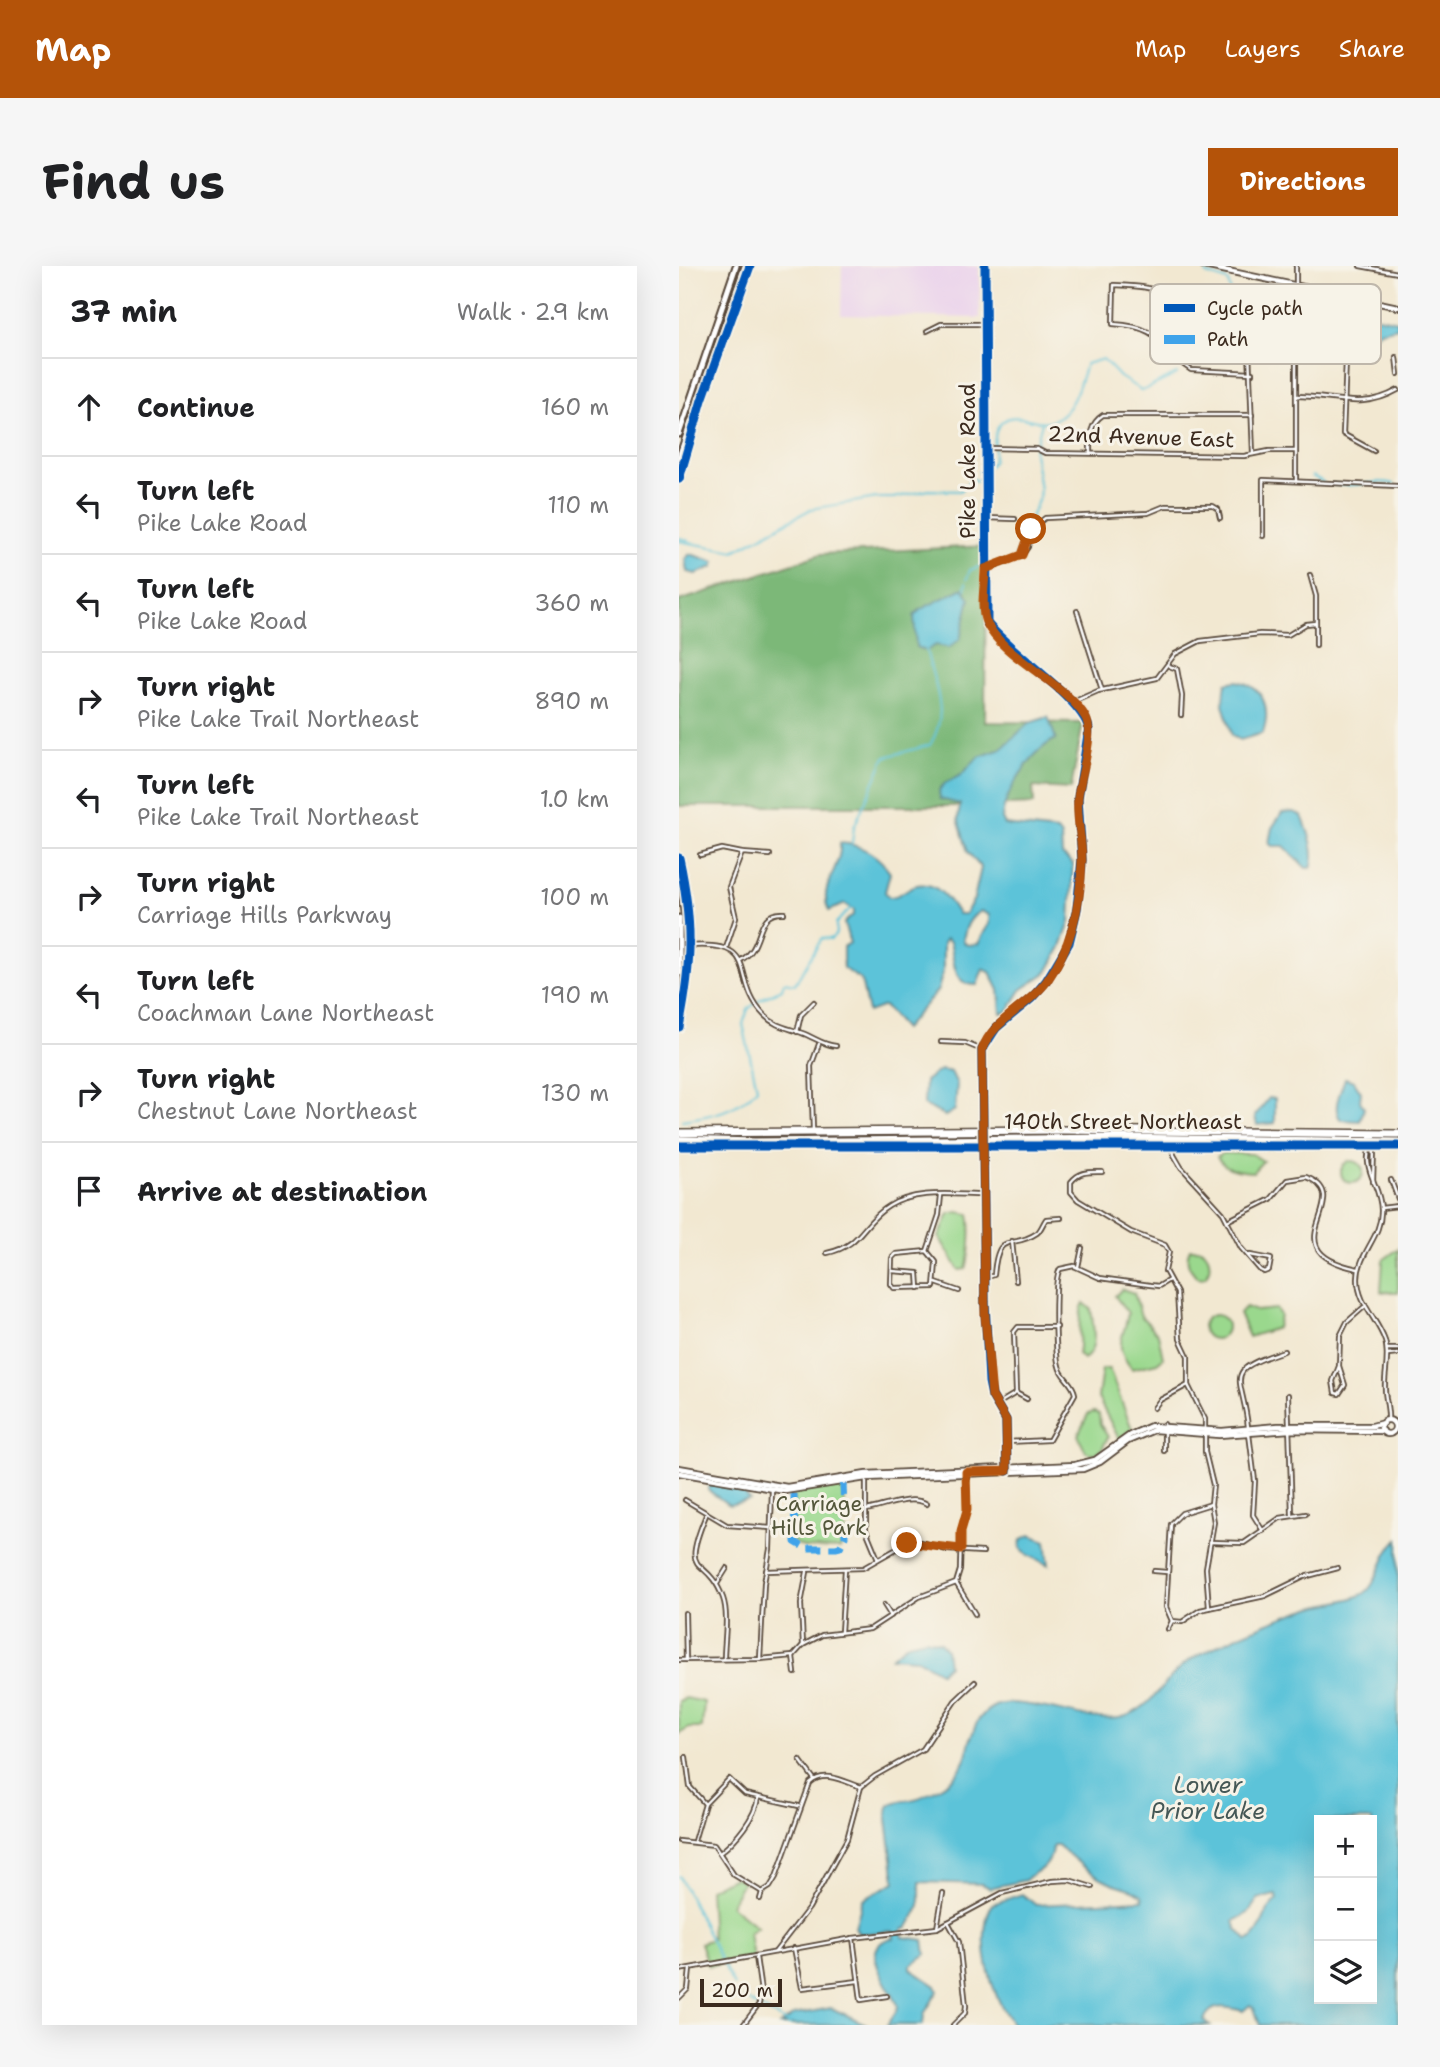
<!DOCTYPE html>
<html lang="en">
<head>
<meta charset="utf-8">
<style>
  :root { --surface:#fff; --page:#f6f6f6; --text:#202124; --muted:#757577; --line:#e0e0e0; --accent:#b45309 }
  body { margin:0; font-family:"Shantell Sans",sans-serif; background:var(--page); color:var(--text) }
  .controls { position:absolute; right:21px; bottom:21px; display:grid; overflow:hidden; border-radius:0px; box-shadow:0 7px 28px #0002 }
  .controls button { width:63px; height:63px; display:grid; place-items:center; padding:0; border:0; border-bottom:2px solid var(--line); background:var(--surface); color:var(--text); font:35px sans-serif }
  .scale { position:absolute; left:21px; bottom:18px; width:82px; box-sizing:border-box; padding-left:7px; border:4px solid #3b2a1e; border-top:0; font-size:19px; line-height:24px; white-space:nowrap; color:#3b2a1e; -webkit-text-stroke:5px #f7f3e8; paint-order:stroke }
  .stop { position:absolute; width:21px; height:21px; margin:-16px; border:5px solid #b45309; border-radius:50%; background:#fff }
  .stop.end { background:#b45309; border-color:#fff; box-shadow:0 2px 7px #0008 }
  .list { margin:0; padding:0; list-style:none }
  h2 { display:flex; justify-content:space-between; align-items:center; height:91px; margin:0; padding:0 28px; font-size:30px }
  h2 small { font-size:23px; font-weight:400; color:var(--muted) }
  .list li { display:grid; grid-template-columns:46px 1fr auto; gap:21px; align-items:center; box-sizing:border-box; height:98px; padding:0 28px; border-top:2px solid var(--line) }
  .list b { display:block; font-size:26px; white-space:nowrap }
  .list p { margin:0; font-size:23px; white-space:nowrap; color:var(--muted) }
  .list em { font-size:23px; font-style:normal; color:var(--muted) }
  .icon { flex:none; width:38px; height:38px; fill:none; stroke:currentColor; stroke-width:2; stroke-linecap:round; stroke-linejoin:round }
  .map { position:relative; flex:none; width:719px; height:1759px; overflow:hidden; border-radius:0px }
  header { display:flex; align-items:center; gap:42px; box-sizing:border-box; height:98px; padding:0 35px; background:var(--accent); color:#fff }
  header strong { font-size:33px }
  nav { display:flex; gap:38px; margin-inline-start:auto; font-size:24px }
  .intro { display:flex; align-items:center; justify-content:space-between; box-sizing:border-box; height:168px; padding:0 42px }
  h1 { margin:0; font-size:49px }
  .button { padding:18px 32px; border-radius:0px; background:var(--accent); color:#fff; font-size:24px; font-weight:700 }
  main { display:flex; gap:42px; padding:0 42px }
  aside { flex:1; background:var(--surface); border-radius:0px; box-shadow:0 7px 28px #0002 }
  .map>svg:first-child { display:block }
  .built { fill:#ead1ec }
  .green { fill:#9ad88d; stroke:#6a8156; stroke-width:2 }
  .forest { fill:#7bb878; stroke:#5b714b; stroke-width:2 }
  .water { fill:#5bc3d9; stroke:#4b767c; stroke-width:2; fill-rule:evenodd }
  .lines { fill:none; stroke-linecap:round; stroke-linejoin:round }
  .stream { stroke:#5bc3d9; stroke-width:2 }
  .street-casing { stroke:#564639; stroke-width:6 }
  .secondary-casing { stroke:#564639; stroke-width:8 }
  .primary-casing { stroke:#564639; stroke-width:9 }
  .highway-casing { stroke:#564639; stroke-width:10 }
  .street { stroke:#fff; stroke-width:2.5 }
  .secondary { stroke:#fff; stroke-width:4.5 }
  .primary { stroke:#fff; stroke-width:5 }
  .highway { stroke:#fff; stroke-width:7 }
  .quiet { stroke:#3fa3ea; stroke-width:7; stroke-dasharray:14 7; stroke-linecap:butt }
  .cycleway-casing { stroke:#f7f3e8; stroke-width:13 }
  .cycleway { stroke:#0057b8; stroke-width:9 }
  .route { stroke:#b45309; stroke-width:9 }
  .labels { text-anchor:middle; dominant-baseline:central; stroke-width:6; stroke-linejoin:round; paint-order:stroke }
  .street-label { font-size:21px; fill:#3b2a1e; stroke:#f7f3e8 }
  .park-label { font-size:21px; fill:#53563a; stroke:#f7f3e8 }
  .water-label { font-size:23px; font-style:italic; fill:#455856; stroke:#f7f3e8 }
  .key { fill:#f7f3e8; stroke:#bfb7ab; stroke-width:2 }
  .key-label { font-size:19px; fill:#3b2a1e }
</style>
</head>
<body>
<header>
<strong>Map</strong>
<nav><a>Map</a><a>Layers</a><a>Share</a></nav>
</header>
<div class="intro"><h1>Find us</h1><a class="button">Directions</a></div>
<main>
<aside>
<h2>37 min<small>Walk · 2.9 km</small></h2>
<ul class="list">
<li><svg class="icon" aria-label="ahead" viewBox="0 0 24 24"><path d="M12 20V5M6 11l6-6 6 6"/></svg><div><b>Continue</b></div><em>160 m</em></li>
<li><svg class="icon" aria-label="left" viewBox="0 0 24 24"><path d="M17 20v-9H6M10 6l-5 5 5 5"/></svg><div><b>Turn left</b><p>Pike Lake Road</p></div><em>110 m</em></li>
<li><svg class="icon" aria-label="left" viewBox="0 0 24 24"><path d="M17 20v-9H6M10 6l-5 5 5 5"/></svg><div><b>Turn left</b><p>Pike Lake Road</p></div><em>360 m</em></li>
<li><svg class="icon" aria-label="right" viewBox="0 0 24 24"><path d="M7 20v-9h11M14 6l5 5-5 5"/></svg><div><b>Turn right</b><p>Pike Lake Trail Northeast</p></div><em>890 m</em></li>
<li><svg class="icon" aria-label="left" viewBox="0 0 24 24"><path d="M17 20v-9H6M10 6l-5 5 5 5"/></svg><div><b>Turn left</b><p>Pike Lake Trail Northeast</p></div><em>1.0 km</em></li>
<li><svg class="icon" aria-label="right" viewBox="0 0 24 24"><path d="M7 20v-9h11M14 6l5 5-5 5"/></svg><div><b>Turn right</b><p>Carriage Hills Parkway</p></div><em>100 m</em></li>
<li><svg class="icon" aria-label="left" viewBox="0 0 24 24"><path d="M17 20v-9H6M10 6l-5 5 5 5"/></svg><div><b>Turn left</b><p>Coachman Lane Northeast</p></div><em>190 m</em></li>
<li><svg class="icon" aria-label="right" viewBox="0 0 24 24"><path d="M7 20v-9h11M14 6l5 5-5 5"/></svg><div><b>Turn right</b><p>Chestnut Lane Northeast</p></div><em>130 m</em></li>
<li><svg class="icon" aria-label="arrive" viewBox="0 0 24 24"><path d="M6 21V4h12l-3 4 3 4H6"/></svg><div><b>Arrive at destination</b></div></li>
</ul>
</aside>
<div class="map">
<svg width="719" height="1759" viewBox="0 0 719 1759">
  <rect width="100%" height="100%" fill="#f7f3e8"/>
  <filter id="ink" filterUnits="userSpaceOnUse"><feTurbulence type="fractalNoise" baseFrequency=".0143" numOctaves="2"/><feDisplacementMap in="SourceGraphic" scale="14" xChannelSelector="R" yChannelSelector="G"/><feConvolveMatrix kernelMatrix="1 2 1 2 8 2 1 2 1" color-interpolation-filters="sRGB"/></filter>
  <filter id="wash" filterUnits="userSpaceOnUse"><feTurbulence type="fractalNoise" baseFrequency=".00686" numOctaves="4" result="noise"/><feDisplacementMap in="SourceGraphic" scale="28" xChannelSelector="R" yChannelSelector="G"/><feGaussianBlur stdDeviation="1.57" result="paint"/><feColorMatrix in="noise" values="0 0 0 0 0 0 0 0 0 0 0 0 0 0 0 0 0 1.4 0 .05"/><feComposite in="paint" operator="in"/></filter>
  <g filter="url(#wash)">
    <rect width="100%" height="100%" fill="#f2e8d1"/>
    <path class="built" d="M163 0H300L301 52 162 49Z"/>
    <g class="green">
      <path d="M544 887 573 888 584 895 574 906C560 905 546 904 538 891Z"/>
      <circle cx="673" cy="906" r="11"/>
      <path d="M279 946 290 948C293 963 291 988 287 1003L280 1004 260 971 270 948Z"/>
      <path d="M511 983H522C532 989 533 1002 526 1011L520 1012C510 1004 505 995 511 983Z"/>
      <path d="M719 983V1026H702L704 994Z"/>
      <path d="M443 1023 455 1027 462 1050 479 1068 484 1092 478 1097 453 1103C433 1078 445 1074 449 1047L436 1030Z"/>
      <path d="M405 1037 412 1043C414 1059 420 1084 405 1093L399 1089C402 1074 398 1048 405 1037Z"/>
      <path d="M567 1041 577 1045 597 1043 601 1049 598 1062 570 1071 560 1047Z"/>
      <circle cx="536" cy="1061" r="12"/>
      <path d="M423 1103H430L453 1163 440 1173 419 1132Z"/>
      <path d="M415 1146 420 1148 421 1158 429 1171 423 1183 414 1188 407 1186 399 1169 409 1148Z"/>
      <path d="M165 1217 166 1271 161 1283 126 1282 114 1276V1227Z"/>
      <path d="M7 1432 25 1436 23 1462H10L0 1468V1435Z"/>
      <path d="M56 1611 64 1616 51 1639 78 1661 70 1667 74 1692 29 1700 21 1677 33 1673 30 1623Z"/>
    </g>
    <path class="forest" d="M307 280 306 456 404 457 392 523 354 521 355 538 306 540H0V335L142 288Z"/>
    <g class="water">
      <path d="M646 40 719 55V61L701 65 690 76 681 67 668 64 663 47 648 44Z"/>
      <path d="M11 288 36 296 34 301 17 308 8 306 6 293Z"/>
      <path d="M284 322 291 333 281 373 270 382 257 379 247 385 237 381 235 350 242 343Z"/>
      <path d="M557 415C585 420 592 442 584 467L561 474 553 470 544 438 547 417Z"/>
      <path d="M369 451 377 473C353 484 325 527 323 553L326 559 378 565 382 570 383 589 394 598 391 656 382 681 368 706 342 724 328 746 322 747 320 724 311 706 304 703 298 719C272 720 276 694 271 676L267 673 264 677V705L259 724 225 763 205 740 189 746 182 714 164 702V681L171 677 165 657 175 648V644L165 638 150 645C138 621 164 600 161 577 182 578 201 590 211 607L206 626 210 631C221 631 225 624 235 620 256 613 270 633 279 648H286L295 633 302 602 289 586 279 553 281 538 261 533 260 524 266 517 282 509 299 491 322 483 350 457ZM302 645 310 649V657L299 678 288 679 284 675C286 662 290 651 302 645Z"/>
      <path d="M615 546 623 550C629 565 638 586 632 602H627L605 580H593L590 577 593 562 603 547Z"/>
      <path d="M261 804 272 806 278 818 276 844 266 850 245 839 246 815Z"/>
      <path d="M666 812 675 815 682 826 681 835 685 842 681 855 662 854C652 842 662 826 666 812Z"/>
      <path d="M590 832 596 833V857L578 859 576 850Z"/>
      <path d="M36 1218 65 1227 71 1234 50 1239 29 1224 30 1220Z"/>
      <path d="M351 1269 367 1275 370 1299 349 1289 341 1281 342 1274Z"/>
      <path d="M719 1273V1759H581L575 1742 571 1739 564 1745C551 1742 532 1735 525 1754L531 1759H334C311 1727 296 1675 313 1638L343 1628 357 1639 464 1634 463 1629C453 1622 442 1621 431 1616 410 1607 396 1594 379 1579H374C372 1585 372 1591 369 1596 364 1605 354 1605 347 1614L311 1622 303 1618 241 1616V1640L229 1661 223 1663 224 1671 245 1674 247 1688 232 1699V1703L257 1720 259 1725 245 1748 244 1759H208C211 1754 219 1744 219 1740 220 1734 171 1678 215 1672L214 1665 180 1668 176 1661 184 1633 216 1616 208 1553 210 1539C219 1533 226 1536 236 1533 247 1530 269 1518 277 1509 294 1489 287 1455 314 1441 341 1427 407 1458 440 1452 476 1445 487 1405 518 1390 552 1372 593 1354 631 1342 647 1337 667 1336 682 1329 699 1322 701 1290 719 1273ZM640 1554H693V1733H640ZM597 1629 599 1634C582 1644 586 1665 569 1675L557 1662 555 1655 569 1647 579 1633Z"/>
      <path d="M246 1373 261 1376 267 1383 269 1399 261 1406 238 1393 212 1391 229 1377Z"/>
      <path d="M152 1742 189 1759H101L115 1749Z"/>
    </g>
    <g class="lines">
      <g class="stream">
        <path d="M512 92C508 41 538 58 552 27L549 15 527 8"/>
        <path d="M310 200 314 196C316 186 314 172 318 163 331 138 356 162 374 154 394 147 401 116 407 98L424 93 441 111 463 125 498 108"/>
        <path d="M633 210 644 216"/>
        <path d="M653 218C676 223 697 212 715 218"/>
        <path d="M0 272 9 274"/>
        <path d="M0 275 55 285 132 243 198 232H214L250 224 281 225 293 213 298 215 302 212 300 205 305 204"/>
        <path d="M336 291 360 232 361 223 355 186 363 156"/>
        <path d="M288 313 291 304 302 300"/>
        <path d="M286 323 287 317"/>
        <path d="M173 577 175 561 206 491 251 479C272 445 254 417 247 383"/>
        <path d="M3 854C31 850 60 845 78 822L64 758 69 743 82 733 103 723 105 716 116 718 143 672 152 673 157 668V657L172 642"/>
        <path d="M0 1610 55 1720"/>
        <path d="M65 1732 111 1759"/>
      </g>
    </g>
  </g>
  <g filter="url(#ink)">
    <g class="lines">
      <g class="street-casing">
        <g id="street">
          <path d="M681 0 719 7"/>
          <path d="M248 65 262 58H306L308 357C332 387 401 431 410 462L399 532 403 594 398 643 390 677 367 715 353 732 317 762 303 784 306 1036 310 1116 313 1130 327 1154 328 1203"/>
          <path d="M477 69C502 20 474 21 435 19L434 58C487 61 478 82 512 104L573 107"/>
          <path d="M717 91 719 108"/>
          <path d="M667 94 664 168 695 185"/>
          <path d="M617 130C657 130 682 145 719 124"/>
          <path d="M307 182 358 183 366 187 565 190 590 185H616"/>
          <path d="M411 187C411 171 410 158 424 149H573"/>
          <path d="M574 188 569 58C582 36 615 51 635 56"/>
          <path d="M617 215V0"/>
          <path d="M307 252 336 253"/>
          <path d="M584 270V214L719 220"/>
          <path d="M307 303 343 289 349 281 352 263 366 252 469 247 486 240H534L539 243 541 252"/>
          <path d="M631 309 637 330V379"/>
          <path d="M398 345 423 424"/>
          <path d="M490 400 498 403 503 430 502 449"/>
          <path d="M394 436 419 425 478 412 496 388 521 375 581 368 609 369 627 358 637 357"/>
          <path d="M21 589 43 583 63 587"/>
          <path d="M9 680C85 674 50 713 85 749 97 762 113 762 128 769 139 774 145 779 157 780"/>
          <path d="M47 682 57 652 50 621 63 587 91 589"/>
          <path d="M62 694C87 681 74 645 105 647"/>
          <path d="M118 766 122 749 135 736"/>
          <path d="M262 776 286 777 303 784"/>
          <path d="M134 864 132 800 140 778"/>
          <path d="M493 876 495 889 502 901 544 947 562 982 581 1004 585 1006 590 1004 592 993 571 989"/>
          <path d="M692 878C681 903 702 919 702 944 703 971 679 987 679 1013 679 1038 698 1052 706 1075 711 1091 705 1107 706 1123 706 1133 710 1144 709 1154"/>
          <path d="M691 880 695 883 694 916"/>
          <path d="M423 906C409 906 401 905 392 916V926L399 934 452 966 486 979 490 986 486 1005 498 1027 501 1073 509 1090V1119L526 1153V1186L534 1219 532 1238 535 1256 527 1302 530 1342"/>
          <path d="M712 914 719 933"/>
          <path d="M702 942 719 940"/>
          <path d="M548 955 592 933 608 914 627 911C682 932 586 984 679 1003"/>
          <path d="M333 975 337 1015"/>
          <path d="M248 985 257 996 255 1021 215 1022 212 1018 213 992 217 988Z"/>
          <path d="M248 985 260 949 262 929"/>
          <path d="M148 987C183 980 183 956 210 940 238 923 274 929 305 929"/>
          <path d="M399 1001 403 982"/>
          <path d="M213 1005 239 1007 240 1022"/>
          <path d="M306 1012 315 1009C319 962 332 985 358 967 362 964 364 957 367 953L382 952"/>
          <path d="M257 1017 280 1025"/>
          <path d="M708 1083H719"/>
          <path d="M709 1089 719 1088"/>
          <path d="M660 1100 666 1119 660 1128 656 1127 654 1115 660 1100 661 1070 668 1056 685 1041"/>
          <path d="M337 1127 348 1133"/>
          <path d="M609 1129 613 1248"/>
          <path d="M317 1139 337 1127 335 1066 339 1061H378"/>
          <path d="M475 1142 481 1134 509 1119"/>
          <path d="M485 1158V1185"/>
          <path d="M569 1161C564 1109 541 1106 605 1085"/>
          <path d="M570 1168 576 1215 574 1249 584 1265"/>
          <path d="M328 1176 370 1174 396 1128C394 1116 382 1111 380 1100 376 1087 374 1013 381 1003L395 1000 421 1012 471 1019 480 1020 490 1014"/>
          <path d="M187 1212V1264L199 1293"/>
          <path d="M6 1234 48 1259 92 1262"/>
          <path d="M532 1238 503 1247 492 1258 487 1341 493 1355 503 1356 521 1344 586 1330 625 1311 659 1302"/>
          <path d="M187 1244C205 1241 232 1228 248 1238"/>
          <path d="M27 1249C0 1315 27 1286 44 1332 50 1349 45 1375 45 1393"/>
          <path d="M531 1276 565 1277 601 1252 627 1248"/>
          <path d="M87 1305 184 1302 228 1277 241 1276 268 1284 304 1286"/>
          <path d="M475 1305 488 1306"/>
          <path d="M277 1317 296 1348"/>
          <path d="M38 1318 48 1302"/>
          <path d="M205 1339 212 1350"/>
          <path d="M6 1347 7 1394"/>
          <path d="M489 1363 493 1355"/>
          <path d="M162 1366 166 1303"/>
          <path d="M124 1379 122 1338 128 1306"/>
          <path d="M114 1390 116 1407"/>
          <path d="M81 1393 85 1317 91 1283 93 1223"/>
          <path d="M0 1394 81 1393 114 1390 124 1379 143 1369 191 1363 240 1331 277 1317 281 1304 282 1265 288 1244 287 1209"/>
          <path d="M7 1491 11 1521 26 1538"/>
          <path d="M121 1494 135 1513"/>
          <path d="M0 1575 35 1579 55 1609 83 1626"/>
          <path d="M15 1575 26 1538 50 1513 66 1528 120 1540"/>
          <path d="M42 1586C57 1574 76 1552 79 1532"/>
          <path d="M81 1633 83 1626 91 1621 97 1611 131 1517C146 1503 166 1516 182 1521"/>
          <path d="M269 1656 280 1676 287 1740 286 1747 274 1759"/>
          <path d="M258 1662 264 1627"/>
          <path d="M174 1672 182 1734 208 1730"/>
          <path d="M115 1682 123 1722 179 1715"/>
          <path d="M96 1686 130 1642 168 1573 182 1521 196 1510 244 1483 276 1435 296 1416"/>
          <path d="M0 1704 174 1672 258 1662 323 1627 373 1615 390 1614 413 1621"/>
          <path d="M0 1732 9 1723 11 1703"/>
          <path d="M64 1759 80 1738 82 1726 77 1691"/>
        </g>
      </g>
      <g class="secondary-casing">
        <g id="secondary">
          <path d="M525 0 719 41"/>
          <path d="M306 58V0"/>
          <circle cx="709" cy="1161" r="7"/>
          <path d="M0 1202 108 1221 187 1208 396 1199 416 1194 451 1169 472 1160 543 1165 599 1160H693L704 1157"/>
          <path d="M0 1207 106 1225 187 1212 404 1203 421 1196 449 1175 475 1164 540 1169 611 1164 704 1165"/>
        </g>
      </g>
      <g class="primary-casing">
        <g id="primary">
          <path d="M0 168 57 0"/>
          <path d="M0 191 66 0"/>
          <path d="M0 612C9 659 9 699 0 745"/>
          <path d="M0 652V706"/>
        </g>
      </g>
      <g class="highway-casing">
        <g id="highway">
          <path d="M0 867 380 864 719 868"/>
          <path d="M0 874 76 876 435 872 719 876"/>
        </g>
      </g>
      <use href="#street" class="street"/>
      <use href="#secondary" class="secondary"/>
      <use href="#primary" class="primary"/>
      <use href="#highway" class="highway"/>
      <path class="quiet" d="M115 1228 116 1276 126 1282H157L161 1281 166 1271 164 1218"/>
      <g class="cycleway-casing">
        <g id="cycleway">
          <path d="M306 0 308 357C332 387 401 431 410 462L399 532 403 594 398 643 390 677 367 715 353 732 317 762 303 784 306 1036 310 1116 313 1130 327 1154 328 1205"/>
          <path d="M0 213 23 134 71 0"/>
          <path d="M0 592C14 657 13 696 0 761"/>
          <path d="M0 880H719"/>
        </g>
      </g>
      <use href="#cycleway" class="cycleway"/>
    </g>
  </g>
  <g class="lines" filter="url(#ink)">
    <path class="route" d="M228 1277 282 1283V1265L288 1244 287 1206 328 1205 327 1154 313 1130 306 1050 303 784C313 754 350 740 368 715 393 680 402 637 403 594 403 573 397 552 399 531 401 511 416 469 407 452 388 417 324 393 307 356 301 343 306 318 306 303L343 289 352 263"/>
  </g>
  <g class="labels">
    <g class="street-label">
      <text transform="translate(462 171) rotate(2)">22nd Avenue East</text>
      <text transform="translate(289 195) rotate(-90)">Pike Lake Road</text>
      <text x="444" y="856">140th Street Northeast</text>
    </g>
    <g class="park-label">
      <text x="140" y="1238">Carriage<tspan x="140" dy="24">Hills Park</tspan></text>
    </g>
    <g class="water-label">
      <text x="529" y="1519">Lower<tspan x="529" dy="26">Prior Lake</tspan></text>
    </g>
  </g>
  <rect x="471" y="18" width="231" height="80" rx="10" class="key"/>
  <rect x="485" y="38" width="31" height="8" fill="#0057b8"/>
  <rect x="485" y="69" width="31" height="9" fill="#3fa3ea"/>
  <g class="key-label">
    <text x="528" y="49">Cycle path</text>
    <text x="528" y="80">Path</text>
  </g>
</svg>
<div class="controls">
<button>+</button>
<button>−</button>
<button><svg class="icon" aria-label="layers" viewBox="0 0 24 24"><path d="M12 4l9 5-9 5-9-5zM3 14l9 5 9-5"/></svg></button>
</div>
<div class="scale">200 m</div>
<div class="stop" style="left:352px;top:263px"></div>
<div class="stop end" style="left:228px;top:1277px"></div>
</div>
</main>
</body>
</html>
